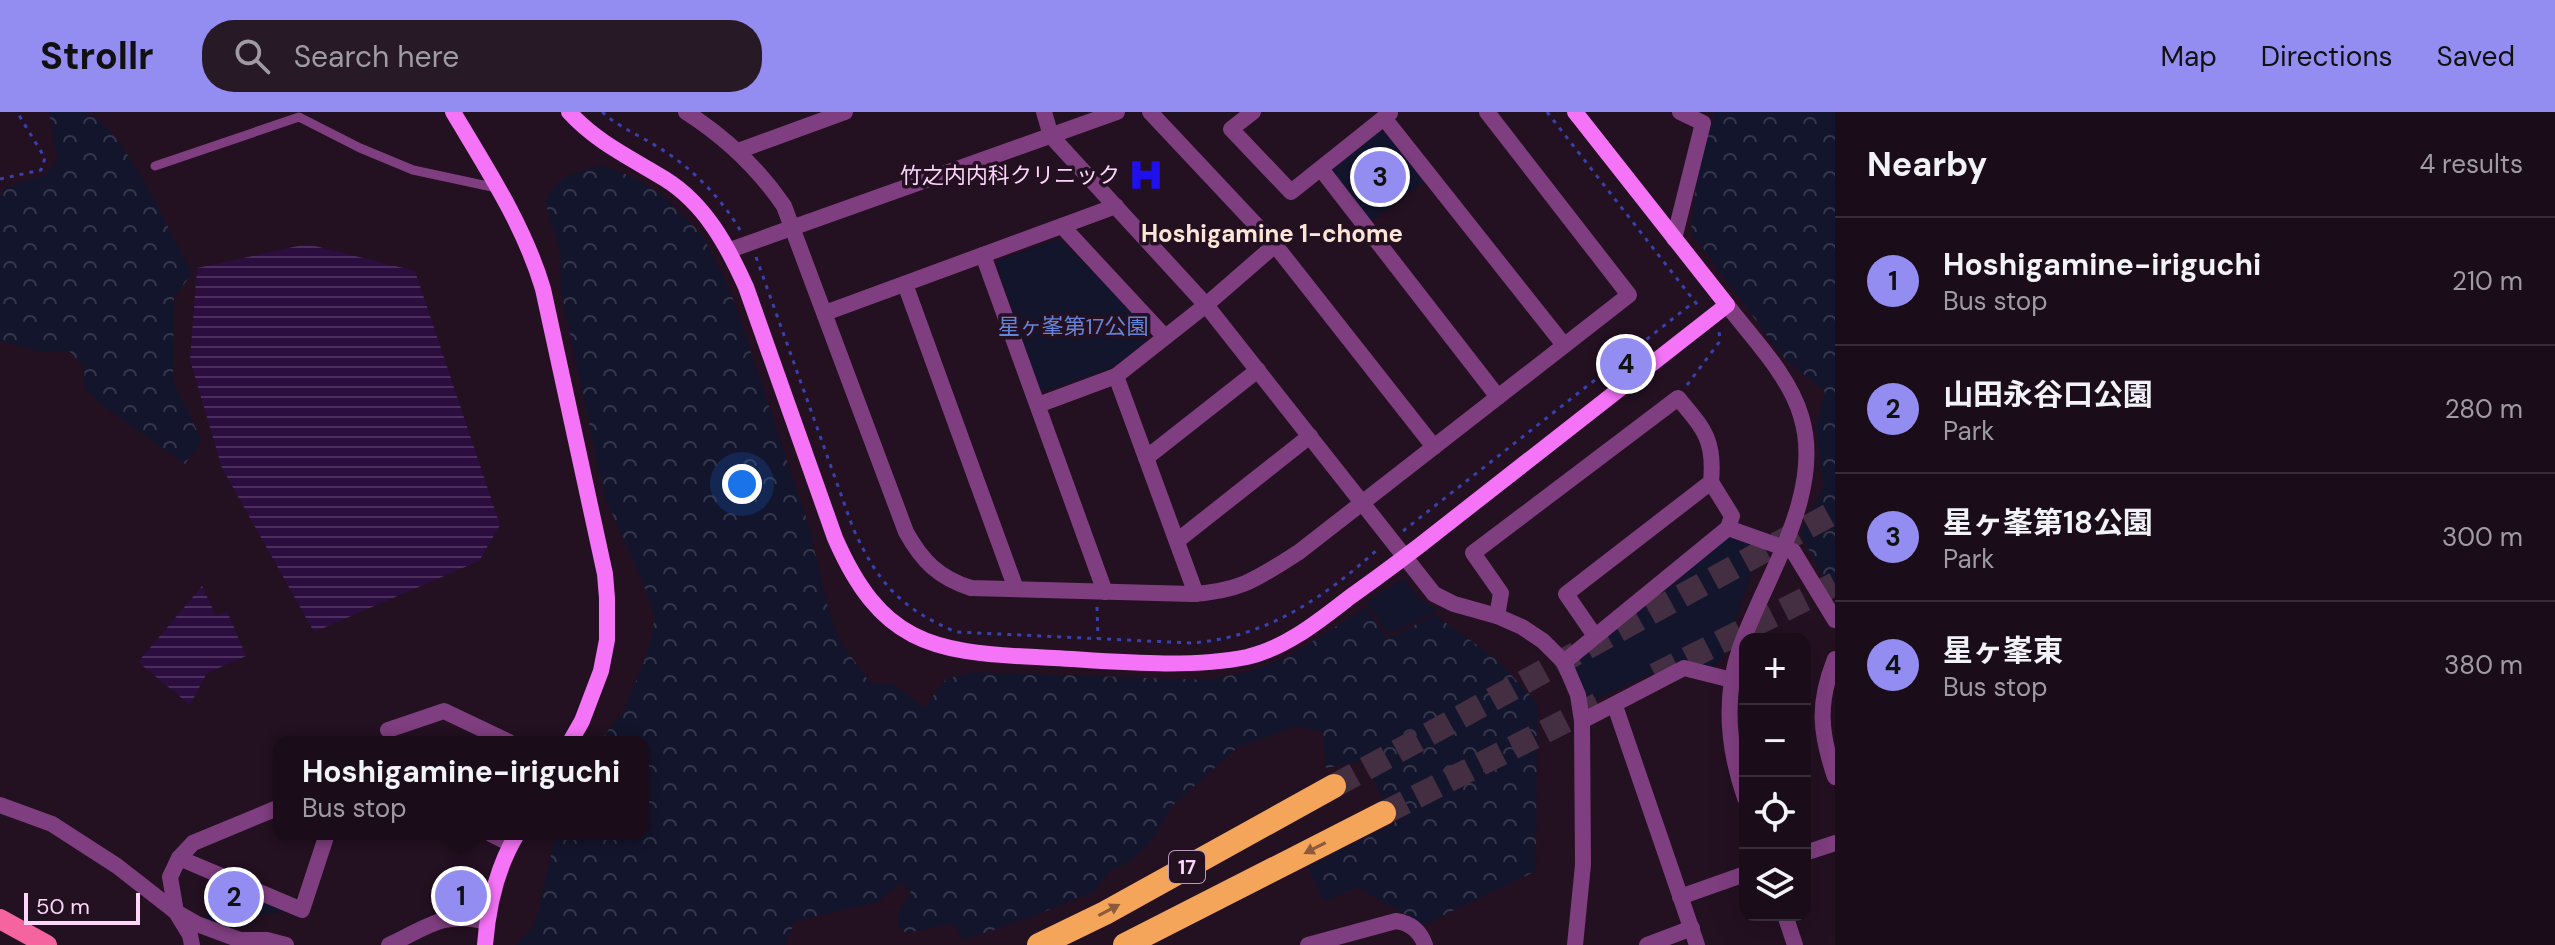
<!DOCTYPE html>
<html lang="en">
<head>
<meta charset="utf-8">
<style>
  :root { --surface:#1a0c19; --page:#271a26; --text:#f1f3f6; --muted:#9f9ba2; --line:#382c38; --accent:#938df2 }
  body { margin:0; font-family:"DM Sans","Noto Sans JP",sans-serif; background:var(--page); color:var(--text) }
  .controls { position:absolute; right:24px; bottom:24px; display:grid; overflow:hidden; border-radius:16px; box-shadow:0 8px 32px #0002 }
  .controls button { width:72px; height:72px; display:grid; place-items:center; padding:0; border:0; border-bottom:2px solid var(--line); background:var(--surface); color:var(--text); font:40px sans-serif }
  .scale { position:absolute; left:24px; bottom:20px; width:116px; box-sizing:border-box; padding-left:8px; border:4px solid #fcd5f9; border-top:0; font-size:22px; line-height:28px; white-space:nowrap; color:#fcd5f9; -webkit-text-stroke:6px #231021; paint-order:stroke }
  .you { position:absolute; left:742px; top:372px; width:28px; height:28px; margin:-20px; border:6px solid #fff; border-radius:50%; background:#1a73e8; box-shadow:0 0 0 12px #1a73e833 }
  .badge { display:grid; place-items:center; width:52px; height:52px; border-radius:50%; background:var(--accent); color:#111; font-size:26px; font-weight:700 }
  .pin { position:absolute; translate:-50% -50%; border:4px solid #fff; box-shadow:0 2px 8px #0006 }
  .popup { position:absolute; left:273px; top:624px; width:376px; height:104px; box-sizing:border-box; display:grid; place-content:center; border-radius:16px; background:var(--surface); filter:drop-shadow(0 2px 6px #0005); font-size:26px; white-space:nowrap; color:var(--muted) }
  .popup b { font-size:30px; color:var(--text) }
  .popup::after { content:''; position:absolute; left:50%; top:100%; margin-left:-16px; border:16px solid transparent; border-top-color:var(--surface) }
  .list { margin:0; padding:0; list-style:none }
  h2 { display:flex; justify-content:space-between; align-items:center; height:104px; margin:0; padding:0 32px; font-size:34px }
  h2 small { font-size:26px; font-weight:400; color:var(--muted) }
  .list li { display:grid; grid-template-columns:52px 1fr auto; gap:24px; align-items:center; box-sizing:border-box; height:128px; padding:0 32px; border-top:2px solid var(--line) }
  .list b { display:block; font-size:30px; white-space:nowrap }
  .list p { margin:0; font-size:26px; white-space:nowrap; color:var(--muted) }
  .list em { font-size:26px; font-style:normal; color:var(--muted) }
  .icon { flex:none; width:44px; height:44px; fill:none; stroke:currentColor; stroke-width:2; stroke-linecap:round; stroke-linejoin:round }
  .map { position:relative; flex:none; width:1835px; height:833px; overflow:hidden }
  header { display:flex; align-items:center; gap:48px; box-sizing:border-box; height:112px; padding:0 40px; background:var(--accent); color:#111 }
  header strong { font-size:38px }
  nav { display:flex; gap:44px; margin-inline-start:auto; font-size:28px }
  .search { width:560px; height:72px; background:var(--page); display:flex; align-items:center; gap:20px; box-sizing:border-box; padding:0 28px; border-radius:32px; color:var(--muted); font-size:30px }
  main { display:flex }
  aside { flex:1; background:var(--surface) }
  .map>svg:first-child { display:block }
  .green { fill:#13152d }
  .forest { fill:url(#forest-crowns) }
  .water { fill:url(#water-rules) }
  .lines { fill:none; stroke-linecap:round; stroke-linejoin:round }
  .highway-tunnel { stroke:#442e41; stroke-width:24; stroke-dasharray:24 12; stroke-linecap:butt }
  .path { stroke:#3742ae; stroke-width:3; stroke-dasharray:4 6; stroke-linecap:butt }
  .lane { stroke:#7f3e7f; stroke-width:9 }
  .street { stroke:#7f3e7f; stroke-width:16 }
  .secondary { stroke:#f573f6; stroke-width:16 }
  .primary { stroke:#f5649e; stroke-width:20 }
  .highway { stroke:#f4a559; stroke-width:24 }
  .oneway { fill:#8c5a3d }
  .labels { text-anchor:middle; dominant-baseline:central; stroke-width:7; stroke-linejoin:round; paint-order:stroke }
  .shield { fill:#231021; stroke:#bb9ab8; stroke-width:2 }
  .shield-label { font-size:20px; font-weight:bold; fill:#fcd5f9 }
  .poi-label { font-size:22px; fill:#fcd5f9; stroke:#231021; text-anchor:end }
  .park-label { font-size:22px; fill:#6685d8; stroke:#231021 }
  .neighbourhood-label { font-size:24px; font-weight:bold; fill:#fce4d7; stroke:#231021 }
</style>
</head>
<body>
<header>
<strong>Strollr</strong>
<div class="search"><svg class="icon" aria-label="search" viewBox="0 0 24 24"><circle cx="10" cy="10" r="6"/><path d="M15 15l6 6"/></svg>Search here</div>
<nav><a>Map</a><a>Directions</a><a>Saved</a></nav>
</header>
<main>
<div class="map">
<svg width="1835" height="833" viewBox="0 0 1835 833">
  <defs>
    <pattern id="forest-crowns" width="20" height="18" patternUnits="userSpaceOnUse" patternTransform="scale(2)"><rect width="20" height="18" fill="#13152d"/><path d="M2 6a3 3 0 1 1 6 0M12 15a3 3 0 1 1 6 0" fill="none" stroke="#36364c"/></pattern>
    <pattern id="water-rules" width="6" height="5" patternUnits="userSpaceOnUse" patternTransform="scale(2)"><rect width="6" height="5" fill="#2c0d3f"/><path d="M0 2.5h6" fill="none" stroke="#4c2f5c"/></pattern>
  </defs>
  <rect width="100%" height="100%" fill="#231021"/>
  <g class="green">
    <path d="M1378 19H1387L1426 68 1370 110 1333 61 1334 56Z"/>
    <path d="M1056 128 1063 129 1150 219V227L1112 256 1046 279 1040 276 997 154 999 148Z"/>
    <path d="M1736 424 1754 431 1760 437 1722 547 1711 557 1679 549 1588 591 1575 560V549L1726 425Z"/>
    <path d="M1404 467 1421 488 1438 499 1388 522 1366 489Z"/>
    <path d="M220 771 287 800C268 801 244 800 231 816L205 809Z"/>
  </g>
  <g class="forest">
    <path d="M49 0C59 0 77 0 86 0 125 16 171 123 192 161L174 187 173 269 202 329 185 352 102 293 85 276 84 255 69 239H39L0 229V85L4 76 43 64 58 49Z"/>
    <path d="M1713 0H1835V487L1800 421 1824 374 1816 315 1825 280 1782 244 1691 120 1701 24 1715 5Z"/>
    <path d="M602 53 635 66 666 86 703 124 731 181 809 414 826 489 839 527 870 571 893 572 924 596 946 567 974 560 1208 568 1251 559 1289 544 1367 495 1387 527 1435 503 1495 546 1537 590 1536 759 1423 813 1357 775 1324 790 1308 755 1395 711 1364 649 1326 656 1323 620 1296 614 1238 635 1172 694 1152 727 1132 748 1110 759 1094 779 1029 806 963 828 953 812 906 821 899 815 897 803 911 780 901 771 878 790 795 809 785 833H515L535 812 556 722H643V630H599L623 600 648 540 655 505 641 465 605 386 561 179 560 137 545 90C557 63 575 61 602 53Z"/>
  </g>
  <g class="water">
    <path d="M307 132 415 159 500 413 479 449 314 520 222 356 190 248 197 156Z"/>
    <path d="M202 474 216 504 227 499 246 544 207 561 190 593 138 550Z"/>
  </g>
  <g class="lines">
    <g class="highway-tunnel">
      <path d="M1655 563 1835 472"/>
      <path d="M1334 674 1835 400"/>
      <path d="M1384 701 1601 591"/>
    </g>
    <g class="path">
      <path d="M602 0C620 16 641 24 661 37 692 56 722 87 740 118"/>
      <path d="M1547 0 1699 195"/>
      <path d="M0 67 41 58 45 46 17 0"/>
      <path d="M756 145 853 416C878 471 900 496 956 520L1191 531C1265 526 1324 486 1378 437"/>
      <path d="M1687 273 1720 229 1719 219"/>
      <path d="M1403 419 1694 190"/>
      <path d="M1097 495 1098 527"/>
    </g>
    <path class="lane" d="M155 54 299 5 360 36 413 58 497 76"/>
    <g class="street">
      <path d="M686 0C725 25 758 56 784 94L906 420C922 449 939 466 971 476L1192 482C1242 479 1258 466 1299 440L1629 183 1487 0"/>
      <path d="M1044 0 1051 24 1206 193 1434 482 1454 492 1497 504 1522 515 1543 529 1564 550 1578 583 1582 609 1583 753 1575 833"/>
      <path d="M1150 0 1275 133 1434 335"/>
      <path d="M1253 0 1231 17 1291 80 1390 1"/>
      <path d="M1384 6 1564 233"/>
      <path d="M738 39 845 0"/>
      <path d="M1321 57 1498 285"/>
      <path d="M1062 114 1165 225"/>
      <path d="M1674 127 1703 11 1680 0"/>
      <path d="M730 138 1117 0"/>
      <path d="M983 143 1105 480"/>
      <path d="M905 172 1016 477"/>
      <path d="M1727 193C1753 227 1789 263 1801 304 1825 381 1765 465 1740 536 1723 586 1728 637 1745 686"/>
      <path d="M825 201 1116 94"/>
      <path d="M1116 264 1196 482"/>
      <path d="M1038 293 1116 264 1206 193 1275 133"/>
      <path d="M1146 346 1258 258"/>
      <path d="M1711 370 1732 404 1728 416"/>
      <path d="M1177 429 1310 324"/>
      <path d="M1497 504 1501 481 1473 441 1678 286C1704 317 1715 328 1711 370L1566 482 1595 524"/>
      <path d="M1835 547C1817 591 1820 621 1835 665"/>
      <path d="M1564 550 1728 416 1793 439 1835 508"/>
      <path d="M1615 594 1697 833"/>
      <path d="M1582 609 1684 556 1732 568"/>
      <path d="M388 618 444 599 509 630"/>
      <path d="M0 693 52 712 117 754 176 800 197 812 240 828H267L286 833"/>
      <path d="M491 722 511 732"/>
      <path d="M1805 741 1835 731"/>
      <path d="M179 746 302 798 327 722"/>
      <path d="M1680 785 1745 762"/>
      <path d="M1785 803 1795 833"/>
      <path d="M192 833 190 823 176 800 170 765 179 746 193 731 275 697 279 699"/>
      <path d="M389 833C426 816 444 798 487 810"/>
      <path d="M1308 833 1396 809C1411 811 1420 819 1425 833"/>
      <path d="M1647 833 1692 816"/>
    </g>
    <g class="secondary">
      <path d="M453 0C487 57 524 113 543 177L605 462 607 486V528L601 559 582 609 570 630"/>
      <path d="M569 0C596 30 631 46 665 67 705 92 727 133 746 175L835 426C880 529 930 541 1036 545 1101 548 1183 558 1247 545 1286 536 1319 509 1350 485 1381 463 1412 440 1442 416 1537 342 1632 267 1727 193L1575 0"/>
      <path d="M485 833C488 795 497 755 517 722"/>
    </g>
    <path class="primary" d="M0 807 47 833"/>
    <g class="highway">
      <path d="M1039 833 1105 801 1334 674"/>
      <path d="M1125 833 1384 701"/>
    </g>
  </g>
  <defs><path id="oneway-solid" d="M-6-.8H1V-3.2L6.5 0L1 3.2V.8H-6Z" transform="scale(2)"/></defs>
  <g class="oneway">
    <use href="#oneway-solid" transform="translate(1315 736) rotate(153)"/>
    <use href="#oneway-solid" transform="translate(1109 798) rotate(-28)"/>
  </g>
  <defs>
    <g id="hospital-bare" transform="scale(2.76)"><path d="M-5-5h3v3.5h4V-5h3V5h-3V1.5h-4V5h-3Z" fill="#2010ed" stroke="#231021" stroke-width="2.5" paint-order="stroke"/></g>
  </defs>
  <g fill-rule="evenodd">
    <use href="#hospital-bare" x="1146" y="63"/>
  </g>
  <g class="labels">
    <rect class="shield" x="1169" y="739" width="36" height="32" rx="6"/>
    <g class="shield-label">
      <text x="1187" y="755">17</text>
    </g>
    <g class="poi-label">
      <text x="1120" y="63">竹之内内科クリニック</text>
    </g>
    <g class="park-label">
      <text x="1073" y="214">星ヶ峯第17公園</text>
    </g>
    <g class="neighbourhood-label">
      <text x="1272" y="121">Hoshigamine 1-chome</text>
    </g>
  </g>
</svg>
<div class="controls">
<button>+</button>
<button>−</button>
<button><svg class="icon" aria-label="locate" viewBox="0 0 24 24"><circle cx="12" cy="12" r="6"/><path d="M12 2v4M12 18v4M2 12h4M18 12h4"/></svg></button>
<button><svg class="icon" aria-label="layers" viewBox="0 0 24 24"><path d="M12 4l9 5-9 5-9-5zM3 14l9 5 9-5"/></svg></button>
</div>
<div class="scale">50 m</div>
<div class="you"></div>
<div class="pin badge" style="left:461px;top:784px">1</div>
<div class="popup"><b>Hoshigamine-iriguchi</b>Bus stop</div>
<div class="pin badge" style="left:234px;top:785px">2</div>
<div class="pin badge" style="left:1380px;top:65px">3</div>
<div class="pin badge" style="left:1626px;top:252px">4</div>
</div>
<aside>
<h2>Nearby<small>4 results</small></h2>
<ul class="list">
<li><span class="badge">1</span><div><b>Hoshigamine-iriguchi</b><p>Bus stop</p></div><em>210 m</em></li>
<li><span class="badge">2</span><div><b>山田永谷口公園</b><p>Park</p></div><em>280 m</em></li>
<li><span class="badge">3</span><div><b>星ヶ峯第18公園</b><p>Park</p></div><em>300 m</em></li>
<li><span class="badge">4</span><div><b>星ヶ峯東</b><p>Bus stop</p></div><em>380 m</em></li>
</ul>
</aside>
</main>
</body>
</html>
